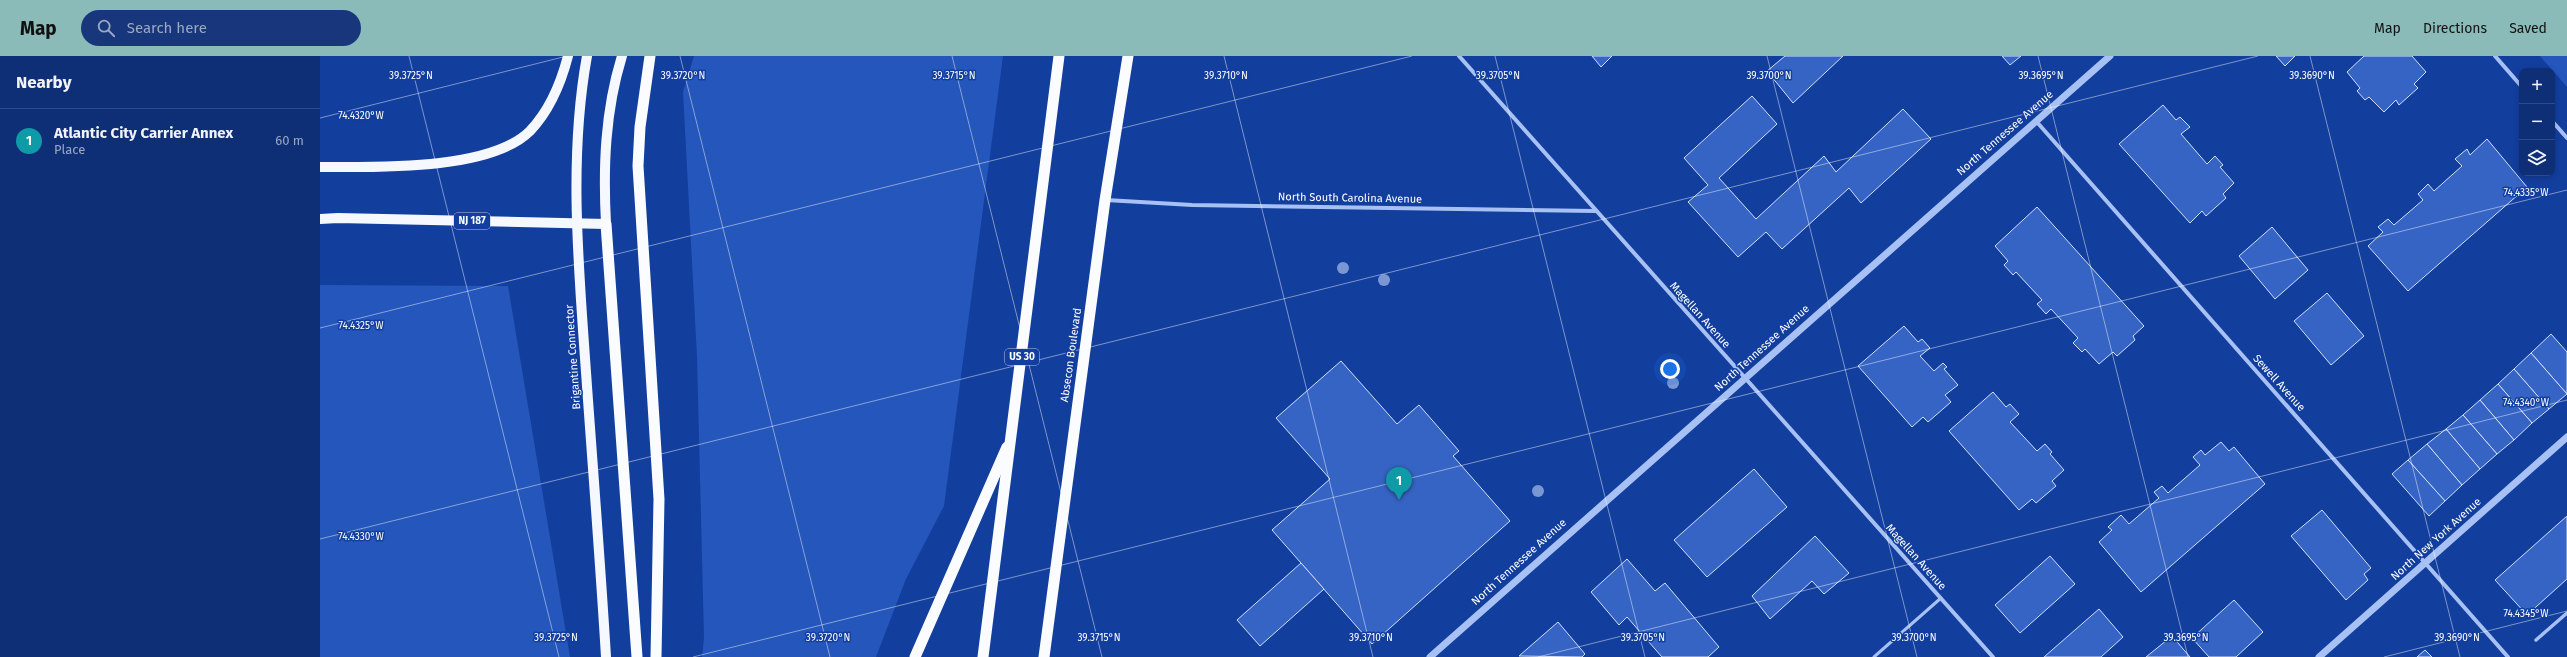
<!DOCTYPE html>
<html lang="en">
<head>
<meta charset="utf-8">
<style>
  :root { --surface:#0e2e76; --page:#17367b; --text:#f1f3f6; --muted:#9ba8c5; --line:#2e4a88; --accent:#8bbbb9 }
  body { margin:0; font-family:"Fira Sans",sans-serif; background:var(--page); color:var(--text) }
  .controls { position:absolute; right:12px; top:12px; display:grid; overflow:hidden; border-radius:8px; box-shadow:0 2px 6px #0003 }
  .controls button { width:36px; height:36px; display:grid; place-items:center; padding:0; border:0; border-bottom:1px solid var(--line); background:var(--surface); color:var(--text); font:20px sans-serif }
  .you { position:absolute; left:1350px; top:313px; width:14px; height:14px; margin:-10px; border:3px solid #fff; border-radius:50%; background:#1a73e8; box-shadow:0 0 0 6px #1a73e833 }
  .badge { display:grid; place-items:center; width:26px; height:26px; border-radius:50%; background:var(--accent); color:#fff; font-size:13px; font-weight:700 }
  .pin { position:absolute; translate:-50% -33px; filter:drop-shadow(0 1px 2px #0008) }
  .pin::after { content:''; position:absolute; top:21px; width:14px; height:12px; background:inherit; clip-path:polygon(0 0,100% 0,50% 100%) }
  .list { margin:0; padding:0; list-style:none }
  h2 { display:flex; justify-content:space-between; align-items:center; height:52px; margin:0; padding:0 16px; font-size:17px }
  h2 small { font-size:13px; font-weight:400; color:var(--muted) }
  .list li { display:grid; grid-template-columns:26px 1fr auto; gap:12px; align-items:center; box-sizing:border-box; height:64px; padding:0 16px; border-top:1px solid var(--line) }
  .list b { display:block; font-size:15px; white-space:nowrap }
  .list p { margin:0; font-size:13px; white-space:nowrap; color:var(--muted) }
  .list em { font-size:13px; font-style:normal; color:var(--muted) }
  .icon { flex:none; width:22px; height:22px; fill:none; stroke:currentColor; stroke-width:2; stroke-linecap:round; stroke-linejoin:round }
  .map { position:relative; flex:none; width:2247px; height:601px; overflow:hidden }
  header { display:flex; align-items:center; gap:24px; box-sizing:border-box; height:56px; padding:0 20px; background:var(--accent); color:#111 }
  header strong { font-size:19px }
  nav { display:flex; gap:22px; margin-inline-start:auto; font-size:14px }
  .search { width:280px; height:36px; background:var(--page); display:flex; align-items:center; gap:10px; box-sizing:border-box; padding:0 14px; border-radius:22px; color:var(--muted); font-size:15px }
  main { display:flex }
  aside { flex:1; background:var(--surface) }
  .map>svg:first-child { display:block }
  .green { fill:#2456bc }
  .building { fill:#3664c4; stroke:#d0dffe }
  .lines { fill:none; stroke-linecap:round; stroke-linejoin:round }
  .service { stroke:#a8c1f4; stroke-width:3 }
  .pedestrian { stroke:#a8c1f4; stroke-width:3.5 }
  .minor { stroke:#a8c1f4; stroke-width:4 }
  .tertiary { stroke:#a8c1f4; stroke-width:7 }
  .primary { stroke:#f5f8ff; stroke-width:10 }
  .trunk { stroke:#fafcff; stroke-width:11 }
  .tree { fill:#7a97d3 }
  .ticks { fill:none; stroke:#fff; stroke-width:1; stroke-opacity:0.45 }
  .labels { text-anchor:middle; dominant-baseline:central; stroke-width:3; stroke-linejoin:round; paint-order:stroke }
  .shield { fill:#123e9e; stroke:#b8c5e2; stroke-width:1 }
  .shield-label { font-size:10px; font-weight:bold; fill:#fff }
  .street-label { font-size:11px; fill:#fff; stroke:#123e9e }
  .ticks-label { font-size:10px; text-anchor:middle; fill:#fff; stroke:#123e9e; stroke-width:3; stroke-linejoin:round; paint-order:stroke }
</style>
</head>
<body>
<header>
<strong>Map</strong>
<div class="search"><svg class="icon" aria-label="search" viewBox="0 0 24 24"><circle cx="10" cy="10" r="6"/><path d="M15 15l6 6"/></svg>Search here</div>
<nav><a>Map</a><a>Directions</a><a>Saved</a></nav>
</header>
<main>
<aside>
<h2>Nearby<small></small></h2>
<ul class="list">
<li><span class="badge" style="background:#0f9aa8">1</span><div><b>Atlantic City Carrier Annex</b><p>Place</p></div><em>60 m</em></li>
</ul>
</aside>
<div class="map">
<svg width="2247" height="601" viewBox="0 0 2247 601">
  <rect width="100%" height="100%" fill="#123e9e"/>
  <g class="green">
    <path d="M374 0H683L624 450 586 523 556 601H382L384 582 377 301 363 36Z"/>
    <path d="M2220 0H2247V31Z"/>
    <path d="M0 229 188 230 250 601H0Z"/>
  </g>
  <g class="building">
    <path d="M1272 0H1292L1281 11Z"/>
    <path d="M1465 0H1523L1473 47 1447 15Z"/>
    <path d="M1682 0H1701L1690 9Z"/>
    <path d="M1956 0H1975L1965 10Z"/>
    <path d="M2044 0H2092L2106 16 2094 28 2098 32 2079 49 2076 44 2064 56 2049 41 2045 44 2037 35 2040 32 2027 16Z"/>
    <path d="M1432 40 1457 68 1399 122 1436 163 1504 100 1516 116 1583 53 1611 83 1541 147 1529 132 1462 193 1446 176 1418 201 1368 146 1388 129 1364 102Z"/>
    <path d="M1843 49 1856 64 1860 61 1870 71 1861 78 1887 108 1895 100 1903 109 1900 111 1914 127 1903 138 1906 142 1886 160 1882 155 1870 167 1799 88Z"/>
    <path d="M2167 83 2207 131 2088 235 2048 190 2063 176 2058 171 2068 163 2074 169 2103 144 2098 138 2108 128 2114 135 2142 110 2135 103 2147 93 2150 99Z"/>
    <path d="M1717 151 1824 270 1813 280 1815 284 1797 300 1793 296 1779 308 1765 293 1762 296 1753 287 1758 282 1731 253 1726 258 1717 248 1722 244 1696 216 1693 219 1684 209 1688 205 1675 190Z"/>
    <path d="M1952 171 1988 214 1955 243 1919 200Z"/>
    <path d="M2007 237 2044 280 2011 309 1974 265Z"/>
    <path d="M1584 270 1598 286 1602 283 1610 292 1600 300 1614 315 1623 307 1627 311 1624 313 1638 329 1625 339 1631 346 1608 366 1603 361 1592 371 1538 310Z"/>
    <path d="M2231 278 2247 296V338L2211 297Z"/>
    <path d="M2211 297 2247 338 2229 353 2194 313Z"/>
    <path d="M1021 305 1077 368 1099 349 1139 395 1133 400 1190 465 1052 588 952 474 1010 423 956 362Z"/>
    <path d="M2194 313 2229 353 2212 367 2178 328Z"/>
    <path d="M2178 328 2212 367 2194 384 2160 344Z"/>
    <path d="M1673 336 1686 351 1690 348 1699 358 1690 366 1717 395 1725 388 1732 396 1730 398 1744 414 1732 425 1736 430 1716 447 1712 443 1699 454 1629 375Z"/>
    <path d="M2160 344 2194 384 2177 398 2143 359Z"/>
    <path d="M2143 359 2177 398 2160 413 2126 373Z"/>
    <path d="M2126 373 2160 413 2142 429 2107 388Z"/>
    <path d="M1901 386 1909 395 1914 391 1945 428 1821 536 1779 486 1792 474 1788 471 1801 459 1809 468 1839 442 1834 436 1842 430 1848 437 1880 409 1873 401 1881 394 1885 399Z"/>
    <path d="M2107 388 2142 429 2125 445 2088 404Z"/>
    <path d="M2088 404 2125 445 2109 460 2072 418Z"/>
    <path d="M1434 413 1467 451 1387 521 1354 484Z"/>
    <path d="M2002 454 2051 512 2044 518 2048 524 2026 544 1971 480Z"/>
    <path d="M2247 460V523L2207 559 2175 524Z"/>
    <path d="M1495 480 1529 517 1504 538 1492 525 1450 563 1432 540Z"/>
    <path d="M1730 500 1755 528 1700 577 1675 549Z"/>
    <path d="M1307 503 1335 535 1345 527 1399 591 1388 601H1342L1307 561 1299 569 1271 536Z"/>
    <path d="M981 507 1004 533 940 590 917 564Z"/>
    <path d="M1914 544 1943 576 1916 601H1889L1872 582Z"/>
    <path d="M1779 553 1803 581 1781 601H1724Z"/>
    <path d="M1238 566 1265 598 1262 601 1199 600Z"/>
    <path d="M1852 580 1870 601H1826Z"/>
    <path d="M2105 594 2112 601H2097Z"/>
  </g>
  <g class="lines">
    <path class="service" d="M1554 601 1621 542"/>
    <path class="pedestrian" d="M2216 584 2247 557"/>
    <g class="minor">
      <path d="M1139 0 1673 601"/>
      <path d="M2175 0 2202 31"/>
      <path d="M1716 65 2188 601"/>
      <path d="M2232 65 2247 82"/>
      <path d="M786 144 872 149 1276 155"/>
    </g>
    <g class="tertiary">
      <path d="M1110 601 1790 0"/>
      <path d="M1999 601 2247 381"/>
    </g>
    <g class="primary">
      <path d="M267 0C249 99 258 203 265 302 272 402 280 501 286 601"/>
      <path d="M0 111C54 111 170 115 210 75 229 55 241 27 248 0"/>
      <path d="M0 163 18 162 286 168C283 111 285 55 302 0"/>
    </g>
    <g class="trunk">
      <path d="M330 0 320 71 318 110 339 443 336 601"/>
      <path d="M286 168 317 601"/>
      <path d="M595 601 687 391"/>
      <path d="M663 601 739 0"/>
      <path d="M724 601 785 144 808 0"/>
    </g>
  </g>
  <g class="tree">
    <circle cx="1023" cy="212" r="6"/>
    <circle cx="1064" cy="224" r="6"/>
    <circle cx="1353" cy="327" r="6"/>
    <circle cx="1218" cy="435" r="6"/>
  </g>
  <path class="ticks" d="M89 0 239 601M360 0 510 601M632 0 782 601M904 0 1053 601M1175 0 1325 601M1447 0 1597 601M1718 0 1868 601M1990 0 2140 601M0 62 247 0M0 272 1092 0M0 483 1938 0M373 601 2247 134M1218 601 2247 344M2064 601 2247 555"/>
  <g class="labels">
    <g class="shield">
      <rect x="134" y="157" width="36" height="16" rx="3"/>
      <rect x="685" y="293" width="34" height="16" rx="3"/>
    </g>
    <g class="shield-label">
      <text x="152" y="165">NJ 187</text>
      <text x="702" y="301">US 30</text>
    </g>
    <g class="street-label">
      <text transform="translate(1685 77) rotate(-41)">North Tennessee Avenue</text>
      <text transform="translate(1030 142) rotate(1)">North South Carolina Avenue</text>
      <text transform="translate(1380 259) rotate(48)">Magellan Avenue</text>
      <text transform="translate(1442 292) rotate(-42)">North Tennessee Avenue</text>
      <text transform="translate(751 299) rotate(-82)">Absecon Boulevard</text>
      <text transform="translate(253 301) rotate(-94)">Brigantine Connector</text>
      <text transform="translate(1959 327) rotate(48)">Sewell Avenue</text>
      <text transform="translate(2116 483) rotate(-42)">North New York Avenue</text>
      <text transform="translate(1596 501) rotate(48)">Magellan Avenue</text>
      <text transform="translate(1199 506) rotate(-42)">North Tennessee Avenue</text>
    </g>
  </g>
  <g class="ticks-label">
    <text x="91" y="23">39.3725°N</text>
    <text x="1178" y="23">39.3705°N</text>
    <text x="1992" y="23">39.3690°N</text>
    <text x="363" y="23">39.3720°N</text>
    <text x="634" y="23">39.3715°N</text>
    <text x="906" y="23">39.3710°N</text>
    <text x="1449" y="23">39.3700°N</text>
    <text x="1721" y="23">39.3695°N</text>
    <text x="41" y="63">74.4320°W</text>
    <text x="2206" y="140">74.4335°W</text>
    <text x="41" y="273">74.4325°W</text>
    <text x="2206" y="350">74.4340°W</text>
    <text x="41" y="484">74.4330°W</text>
    <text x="2206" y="561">74.4345°W</text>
    <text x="236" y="585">39.3725°N</text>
    <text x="508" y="585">39.3720°N</text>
    <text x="779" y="585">39.3715°N</text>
    <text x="1051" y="585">39.3710°N</text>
    <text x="1323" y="585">39.3705°N</text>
    <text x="1594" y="585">39.3700°N</text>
    <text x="1866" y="585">39.3695°N</text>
    <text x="2137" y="585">39.3690°N</text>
  </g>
</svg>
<div class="controls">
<button>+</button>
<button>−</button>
<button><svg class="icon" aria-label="layers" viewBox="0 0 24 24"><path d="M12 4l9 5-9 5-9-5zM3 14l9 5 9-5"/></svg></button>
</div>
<div class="you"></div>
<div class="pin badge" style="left:1079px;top:444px;background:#0f9aa8">1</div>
</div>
</main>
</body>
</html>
